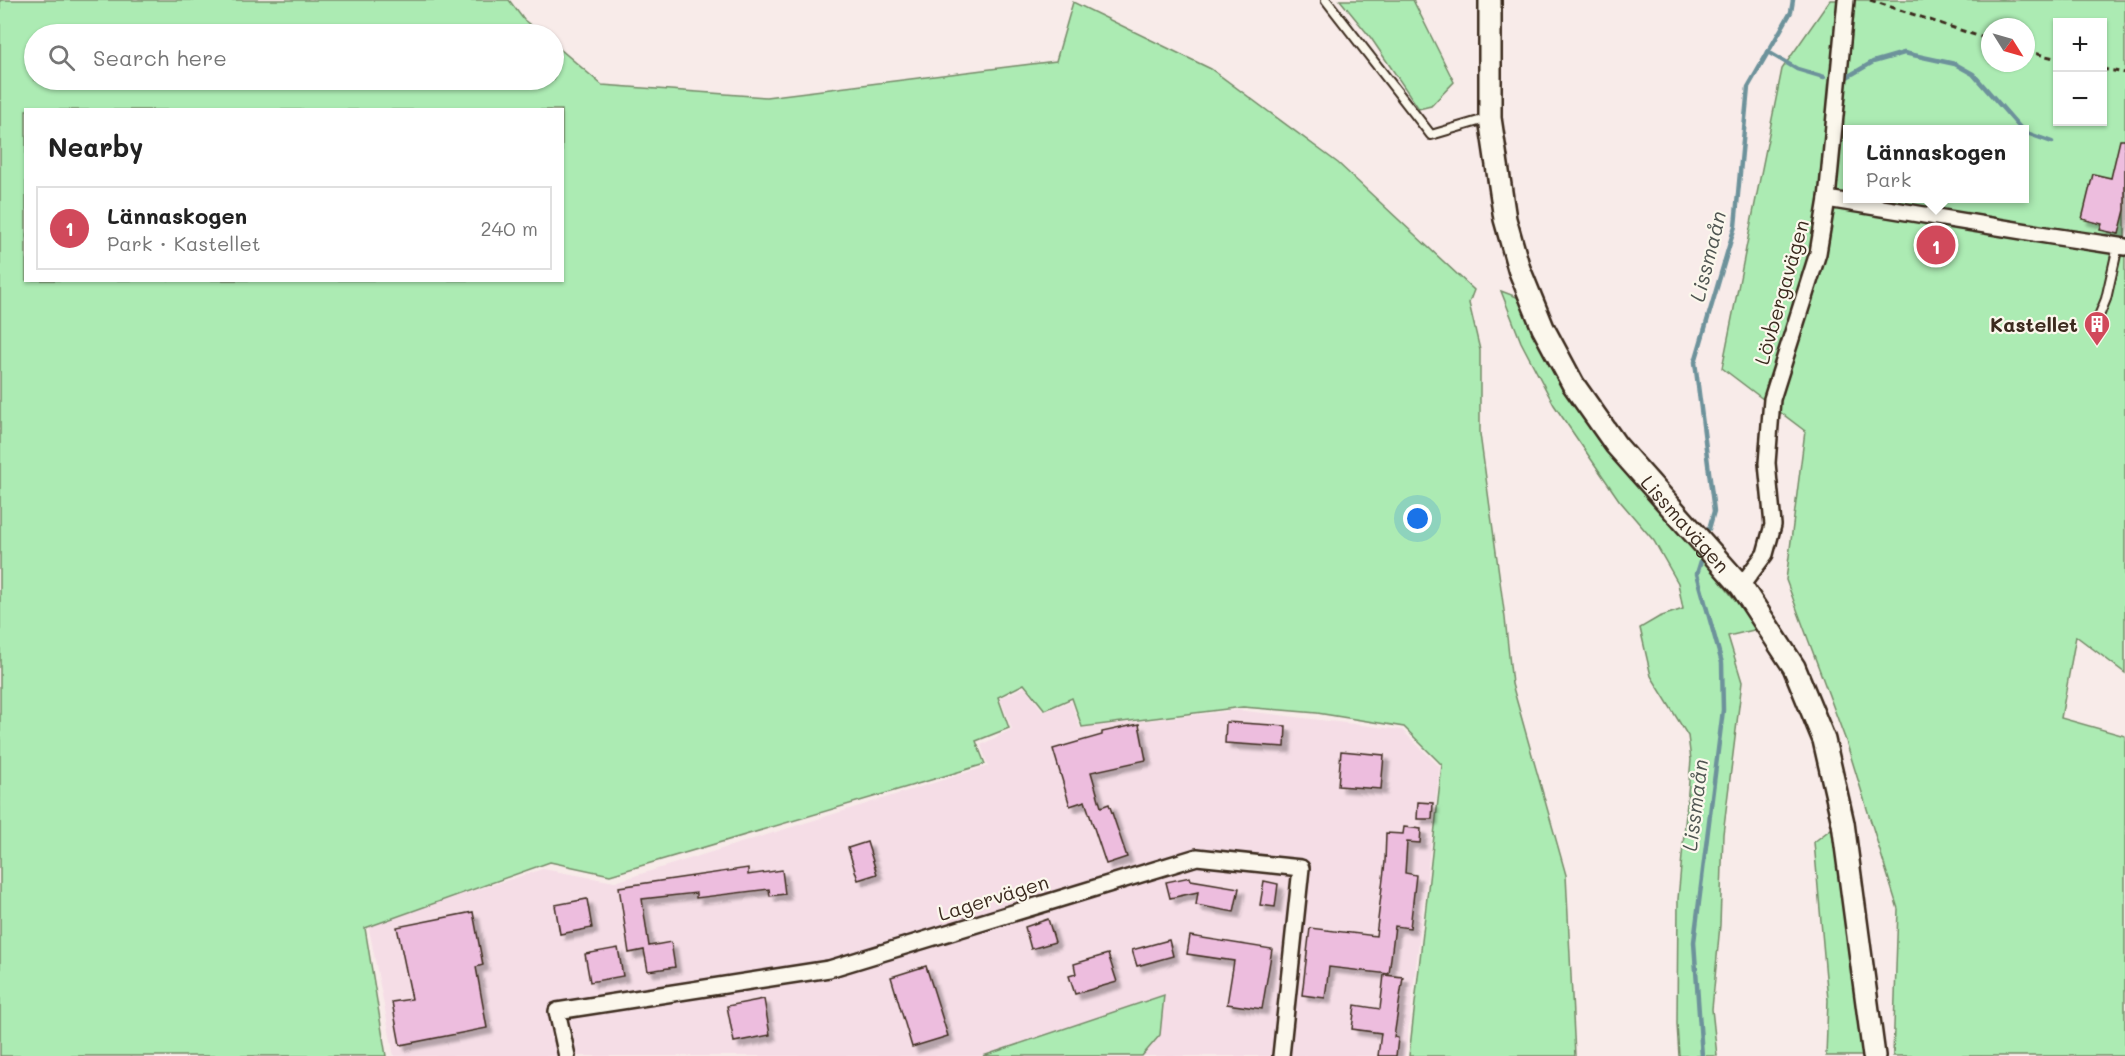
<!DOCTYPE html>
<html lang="en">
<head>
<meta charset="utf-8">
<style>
  :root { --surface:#fff; --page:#f6f6f6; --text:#222; --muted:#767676; --line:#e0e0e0; --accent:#d1495b }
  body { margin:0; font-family:Mali,sans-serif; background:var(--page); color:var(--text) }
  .controls { position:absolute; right:18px; top:18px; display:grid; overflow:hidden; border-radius:0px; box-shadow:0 2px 4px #0004 }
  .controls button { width:54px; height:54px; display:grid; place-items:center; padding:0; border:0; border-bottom:2px solid var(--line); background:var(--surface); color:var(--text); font:30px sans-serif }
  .compass { position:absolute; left:1981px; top:18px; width:54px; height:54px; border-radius:50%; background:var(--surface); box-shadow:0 2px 4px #0004; rotate:127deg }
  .you { position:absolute; left:1418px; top:519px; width:21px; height:21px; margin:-15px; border:4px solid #fff; border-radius:50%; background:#1a73e8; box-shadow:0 0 0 9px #1a73e833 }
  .badge { display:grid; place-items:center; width:39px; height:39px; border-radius:50%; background:var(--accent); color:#fff; font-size:20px; font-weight:700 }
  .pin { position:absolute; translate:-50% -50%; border:3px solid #fff; box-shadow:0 2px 6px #0006 }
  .popup { position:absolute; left:1843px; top:125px; width:186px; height:78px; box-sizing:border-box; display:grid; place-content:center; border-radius:0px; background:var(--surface); filter:drop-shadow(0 2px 4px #0005); font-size:20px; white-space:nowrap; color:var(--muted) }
  .popup b { font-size:22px; color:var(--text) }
  .popup::after { content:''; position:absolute; left:50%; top:100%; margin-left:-12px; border:12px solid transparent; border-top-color:var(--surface) }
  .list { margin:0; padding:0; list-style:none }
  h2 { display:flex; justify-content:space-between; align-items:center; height:78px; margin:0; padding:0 24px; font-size:26px }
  h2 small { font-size:20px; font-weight:400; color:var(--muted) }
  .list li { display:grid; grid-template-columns:39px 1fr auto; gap:18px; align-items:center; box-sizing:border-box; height:84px; margin:0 12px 12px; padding:0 12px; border:2px solid var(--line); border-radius:0px }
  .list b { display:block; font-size:22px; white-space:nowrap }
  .list p { margin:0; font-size:20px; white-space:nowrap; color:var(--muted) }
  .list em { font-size:20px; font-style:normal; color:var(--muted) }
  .icon { flex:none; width:33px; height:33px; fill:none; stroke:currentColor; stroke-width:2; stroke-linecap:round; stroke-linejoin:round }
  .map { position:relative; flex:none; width:2125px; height:1056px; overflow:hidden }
  .search { position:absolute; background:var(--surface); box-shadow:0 2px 4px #0004; left:24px; top:24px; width:540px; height:66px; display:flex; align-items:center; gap:15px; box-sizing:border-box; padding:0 21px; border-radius:33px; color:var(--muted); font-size:22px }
  .panel { position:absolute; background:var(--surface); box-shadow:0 2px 4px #0004; left:24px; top:108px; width:540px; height:174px; border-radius:0px }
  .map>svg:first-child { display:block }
  .built { fill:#f5dde6 }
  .green { fill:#acebb3; stroke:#748a68; stroke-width:1.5; fill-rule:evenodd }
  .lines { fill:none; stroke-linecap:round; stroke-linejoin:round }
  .stream { stroke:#6d929b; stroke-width:4.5 }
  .building { fill:#edbdde; stroke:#3b2a1e; stroke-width:1.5; filter:url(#shadow) }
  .lane-casing { stroke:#3b2a1e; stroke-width:12 }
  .street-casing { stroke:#3b2a1e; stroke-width:20 }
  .secondary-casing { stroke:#3b2a1e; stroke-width:26 }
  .path { stroke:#3b2a1e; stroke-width:3; stroke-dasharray:6 4.5; stroke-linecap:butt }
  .lane { stroke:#fbf7ec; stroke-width:8 }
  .street { stroke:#fbf7ec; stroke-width:15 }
  .secondary { stroke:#fbf7ec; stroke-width:21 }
  .labels { text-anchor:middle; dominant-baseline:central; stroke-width:4.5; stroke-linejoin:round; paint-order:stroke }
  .street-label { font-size:20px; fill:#3b2a1e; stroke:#fbf7ec }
  .poi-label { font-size:20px; font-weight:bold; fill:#3b2a1e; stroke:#fbf7ec; text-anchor:end }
  .water-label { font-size:21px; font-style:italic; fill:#505652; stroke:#fbf7ec }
</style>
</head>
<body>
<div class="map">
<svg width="2125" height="1056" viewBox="0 0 2125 1056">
  <defs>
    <filter id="shadow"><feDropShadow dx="5.5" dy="5.5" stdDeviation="1.5" flood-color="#0004"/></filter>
  </defs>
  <rect width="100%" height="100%" fill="#f8ebe9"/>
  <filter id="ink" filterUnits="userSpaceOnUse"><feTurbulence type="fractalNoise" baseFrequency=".0167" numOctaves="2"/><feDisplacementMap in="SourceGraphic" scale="12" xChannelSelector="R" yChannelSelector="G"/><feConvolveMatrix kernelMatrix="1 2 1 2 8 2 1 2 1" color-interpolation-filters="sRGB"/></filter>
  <g filter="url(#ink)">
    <path class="built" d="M1025 687 1043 712 1071 701 1080 728 1238 710 1402 730 1440 767 1405 1056H1142L1160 1035 1164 995 983 1056H394L368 924 543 869 615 882 988 766 981 745 1012 729 1000 698Z"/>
    <g class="green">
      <path d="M0 0H509L524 20 542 34H34V80H554V44L602 85 766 97 1056 61 1073 2 1211 69 1338 163 1474 290 1469 303 1480 350V434L1505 618 1512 684 1566 875 1575 1056H1409L1442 765 1404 727 1317 713 1243 707 1082 727 1072 698 1045 710 1024 684 998 697 1009 728 976 741 985 764 610 875 550 862 365 928 386 1056H0ZM26 110H562V280H26Z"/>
      <path d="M1340 0H1413L1454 82 1431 106 1419 109 1371 38Z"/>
      <path d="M1830 0H2125V673L2076 636 2061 718 2125 736V1056H1893L1898 909 1846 741 1786 580 1805 431 1722 368 1782 69ZM2058 22H2102V122H2058ZM1990 27H2026V63H1990ZM1848 130H2024V198H1848Z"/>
      <path d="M1501 291 1517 297 1550 361 1577 406 1631 480 1690 543 1758 629 1728 636 1742 682 1723 834 1720 925 1712 1009 1717 1056H1679L1677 1024 1678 899 1691 760 1688 736 1651 676 1640 628 1659 617 1683 609 1678 583 1654 541 1619 500 1554 405 1521 342Z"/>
      <path d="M1835 826 1862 1056H1826L1828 1000 1814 842Z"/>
      <path d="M1164 995 1160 1035 1142 1056H983Z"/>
    </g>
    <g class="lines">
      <g class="stream">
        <path d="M1768 52 1797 69 1824 77"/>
        <path d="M1847 77 1873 62 1904 53 1955 64 1973 74 2022 130"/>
        <path d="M2024 132 2052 142"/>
        <path d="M1709 529 1714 511 1695 362 1735 226 1748 87 1791 12 1793 0"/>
        <path d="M1701 561 1697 574 1722 663 1723 710 1694 942 1702 1056"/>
      </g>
    </g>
    <g class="building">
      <path d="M2120 140H2125V210L2119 234 2100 230 2102 224 2082 219 2093 174 2111 178Z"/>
      <path d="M1226 722 1286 726 1285 747 1225 743Z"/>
      <path d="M1139 724 1146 760 1091 772 1101 807 1109 804 1127 857 1106 864 1085 801 1070 806 1053 749 1102 735V732Z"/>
      <path d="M1341 751 1384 755 1381 789 1338 786Z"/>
      <path d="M1418 802 1433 803 1432 819H1417Z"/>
      <path d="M1404 827 1421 829 1420 843 1407 842 1405 873 1416 875 1410 928 1395 926 1389 974 1329 967 1325 998 1302 995 1310 928 1376 936 1385 862 1386 833 1403 834Z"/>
      <path d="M867 842 877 874 858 880 848 848Z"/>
      <path d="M748 868V875L782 870 785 894 770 896 769 889 696 898V893L642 899 649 946 671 942 675 967 648 971 644 950 629 953 619 887Z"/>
      <path d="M1190 877 1191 880 1239 888 1234 912 1196 905 1198 892 1170 898 1166 882Z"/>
      <path d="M1264 881 1278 884 1275 907 1260 905Z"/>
      <path d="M587 899 592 928 560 934 555 905Z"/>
      <path d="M473 912 483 965 476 967 487 1028 400 1045 392 1002 412 999 397 927Z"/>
      <path d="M1048 919 1055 942 1031 949 1025 927Z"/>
      <path d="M1190 936 1272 949 1262 1009 1227 1004 1234 961 1187 954Z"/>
      <path d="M1169 940 1173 956 1137 966 1132 950Z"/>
      <path d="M618 948 623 976 590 982 585 954Z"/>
      <path d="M1108 954 1117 982 1075 994 1069 976 1076 974 1074 964Z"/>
      <path d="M926 966 948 1036 912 1047 891 977Z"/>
      <path d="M1384 975 1403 977 1394 1037 1398 1038 1396 1056H1378L1381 1033 1352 1029 1355 1005 1380 1009Z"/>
      <path d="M764 999 770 1035 734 1042 727 1006Z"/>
    </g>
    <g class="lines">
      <g class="lane-casing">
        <g id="lane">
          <path d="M1326 0 1431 135 1489 118"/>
          <path d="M2099 316 2106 299 2118 246"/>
        </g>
      </g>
      <g class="street-casing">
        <g id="street">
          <path d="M1827 199 2052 236 2125 247"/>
          <path d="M1741 586 1765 554 1773 525 1767 463 1772 399 1818 253 1827 199 1846 0"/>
          <path d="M567 1056 557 1011 829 969 1197 857 1301 868 1281 1056"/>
        </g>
      </g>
      <g class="secondary-casing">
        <g id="secondary">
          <path id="s1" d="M1490 0V118L1505 219 1519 269 1543 328 1573 384 1616 445 1741 586 1794 667 1824 740 1843 823 1874 1056"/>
        </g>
      </g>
      <g class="path">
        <path d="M1870 0 1990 40"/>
        <path d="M2026 51 2058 59"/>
        <path d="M2102 69 2125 73"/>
      </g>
      <use href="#lane" class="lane"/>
      <use href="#street" class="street"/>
      <use href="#secondary" class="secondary"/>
    </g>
  </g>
  <defs>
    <g id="building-pin" transform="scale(1.35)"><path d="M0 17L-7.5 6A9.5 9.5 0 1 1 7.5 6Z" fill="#d1495b" stroke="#fbf7ec"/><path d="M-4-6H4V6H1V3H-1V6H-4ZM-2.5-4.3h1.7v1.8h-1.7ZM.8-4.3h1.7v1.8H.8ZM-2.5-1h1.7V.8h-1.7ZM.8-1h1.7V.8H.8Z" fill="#fff"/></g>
  </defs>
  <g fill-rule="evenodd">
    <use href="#building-pin" x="2097" y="324"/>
  </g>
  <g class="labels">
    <g class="street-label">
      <text transform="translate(1781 292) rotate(-74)">Lövbergavägen</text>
      <text stroke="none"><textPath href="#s1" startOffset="579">Lissmavägen</textPath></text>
      <text transform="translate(993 897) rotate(-17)">Lagervägen</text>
    </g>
    <g class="poi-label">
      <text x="2078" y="324">Kastellet</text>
    </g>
    <g class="water-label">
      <text transform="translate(1707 256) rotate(-76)">Lissmaån</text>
      <text transform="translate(1694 805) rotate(-83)">Lissmaån</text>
    </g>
  </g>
</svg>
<div class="controls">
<button>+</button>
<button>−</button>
</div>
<svg class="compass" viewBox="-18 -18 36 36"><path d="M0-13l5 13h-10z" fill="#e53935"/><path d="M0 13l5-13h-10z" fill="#767676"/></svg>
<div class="you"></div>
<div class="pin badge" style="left:1936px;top:245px">1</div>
<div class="popup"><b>Lännaskogen</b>Park</div>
<div class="search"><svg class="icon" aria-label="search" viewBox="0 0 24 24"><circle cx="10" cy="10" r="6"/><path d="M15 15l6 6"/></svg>Search here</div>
<section class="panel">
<h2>Nearby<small></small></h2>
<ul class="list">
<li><span class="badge">1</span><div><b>Lännaskogen</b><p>Park · Kastellet</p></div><em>240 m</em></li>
</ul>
</section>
</div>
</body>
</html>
